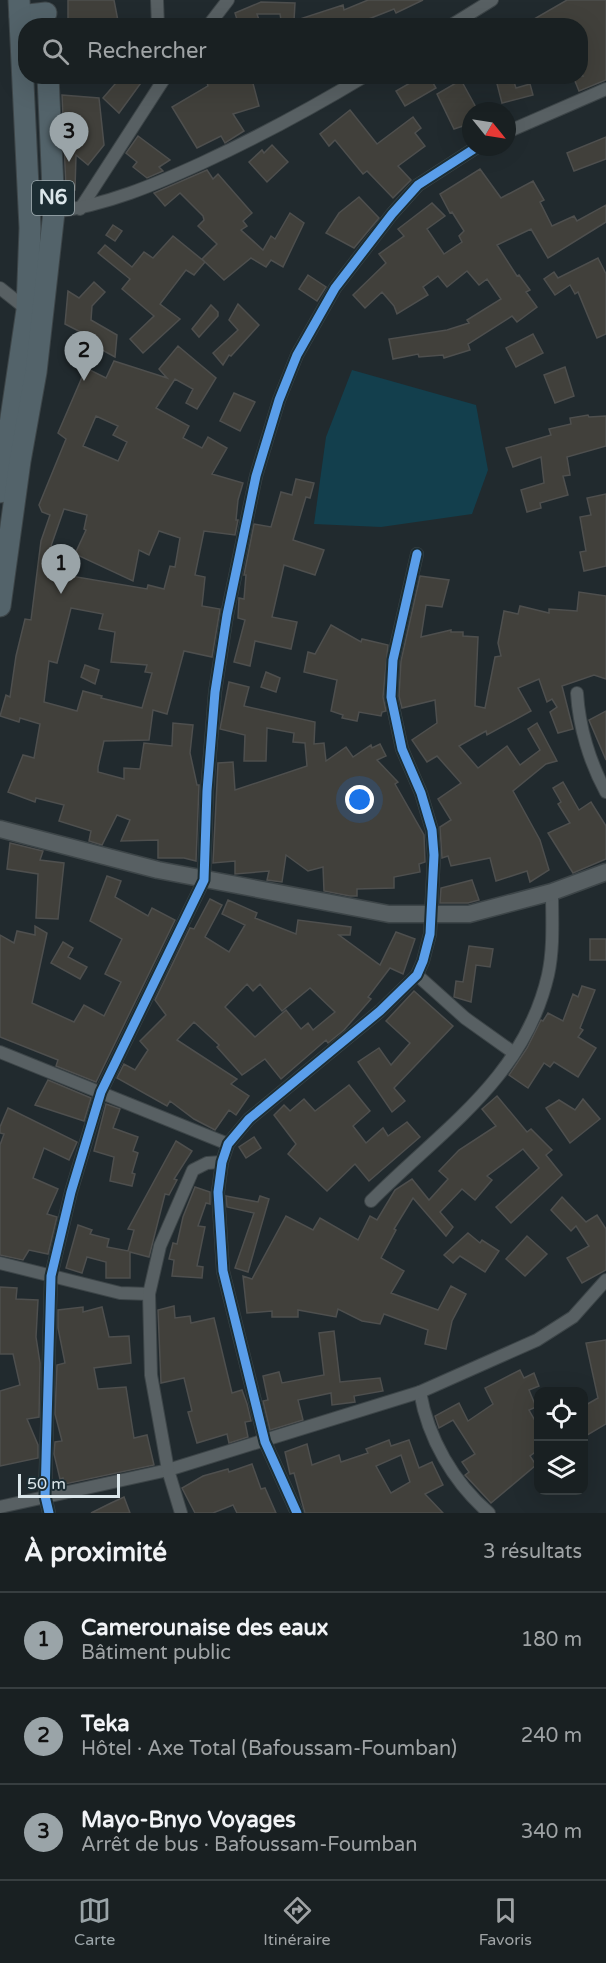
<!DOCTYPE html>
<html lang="fr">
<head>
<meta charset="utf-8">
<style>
  :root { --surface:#192022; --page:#22282a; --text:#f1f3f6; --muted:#9fa3a5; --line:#373e40; --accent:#9aa4a8 }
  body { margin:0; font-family:"Varela Round",sans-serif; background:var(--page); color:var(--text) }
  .controls { position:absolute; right:18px; bottom:18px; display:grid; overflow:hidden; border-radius:12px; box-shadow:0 6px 24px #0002 }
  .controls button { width:54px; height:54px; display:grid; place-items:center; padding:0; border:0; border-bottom:2px solid var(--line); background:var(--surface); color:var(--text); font:30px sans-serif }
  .compass { position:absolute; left:462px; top:102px; width:54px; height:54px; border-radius:50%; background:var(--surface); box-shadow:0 6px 24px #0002; rotate:120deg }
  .scale { position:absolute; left:18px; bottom:15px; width:102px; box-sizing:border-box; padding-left:6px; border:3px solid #dbe6ea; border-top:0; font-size:16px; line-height:21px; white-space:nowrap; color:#dbe6ea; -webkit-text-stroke:4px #1c2d33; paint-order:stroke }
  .you { position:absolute; left:360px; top:800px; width:21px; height:21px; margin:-15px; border:4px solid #fff; border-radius:50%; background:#1a73e8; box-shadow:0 0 0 9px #1a73e833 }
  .badge { display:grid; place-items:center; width:39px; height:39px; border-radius:50%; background:var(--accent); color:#111; font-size:20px; font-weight:700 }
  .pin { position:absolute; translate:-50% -50px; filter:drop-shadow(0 2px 3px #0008) }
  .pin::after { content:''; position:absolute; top:32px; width:21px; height:18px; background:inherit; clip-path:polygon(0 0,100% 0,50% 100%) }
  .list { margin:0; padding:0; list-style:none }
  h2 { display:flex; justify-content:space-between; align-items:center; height:78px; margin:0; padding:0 24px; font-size:26px }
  h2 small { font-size:20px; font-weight:400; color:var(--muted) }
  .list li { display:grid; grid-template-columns:39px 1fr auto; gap:18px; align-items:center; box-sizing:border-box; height:96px; padding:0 24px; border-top:2px solid var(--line) }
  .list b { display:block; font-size:22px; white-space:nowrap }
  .list p { margin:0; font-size:20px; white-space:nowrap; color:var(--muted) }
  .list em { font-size:20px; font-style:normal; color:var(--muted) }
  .icon { flex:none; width:33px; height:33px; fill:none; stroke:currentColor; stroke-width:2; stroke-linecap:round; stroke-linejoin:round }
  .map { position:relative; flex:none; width:606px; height:1513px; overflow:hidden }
  .search { position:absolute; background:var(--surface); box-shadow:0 6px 24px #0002; left:18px; right:18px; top:18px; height:66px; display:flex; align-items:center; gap:15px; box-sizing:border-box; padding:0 21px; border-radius:24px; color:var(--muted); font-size:22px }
  .sheet { height:366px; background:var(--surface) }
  nav { display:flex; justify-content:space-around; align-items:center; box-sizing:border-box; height:84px; border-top:2px solid var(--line); background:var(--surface); font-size:16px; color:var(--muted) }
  nav a { display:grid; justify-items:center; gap:3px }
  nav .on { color:var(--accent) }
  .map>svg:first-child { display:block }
  .green { fill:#133f4d }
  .building { fill:#41403b; stroke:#4e4f4e; stroke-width:1.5; fill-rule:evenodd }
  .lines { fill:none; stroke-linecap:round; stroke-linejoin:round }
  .street-casing { stroke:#3d4548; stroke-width:14 }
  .secondary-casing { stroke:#3d4548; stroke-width:19 }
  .highway-casing { stroke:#3d4548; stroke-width:23 }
  .street { stroke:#586063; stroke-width:12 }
  .secondary { stroke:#586063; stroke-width:16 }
  .highway { stroke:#53636a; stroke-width:21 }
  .cycleway-casing { stroke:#1c2d33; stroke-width:13 }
  .cycleway { stroke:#5a9eea; stroke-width:9 }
  .labels { text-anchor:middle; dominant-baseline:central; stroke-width:5; stroke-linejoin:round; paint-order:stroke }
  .shield { fill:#1c2d33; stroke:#a2aeb3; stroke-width:1.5 }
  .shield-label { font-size:20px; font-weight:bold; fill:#dbe6ea }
</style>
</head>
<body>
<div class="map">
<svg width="606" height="1513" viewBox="0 0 606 1513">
  <rect width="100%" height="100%" fill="#212a2e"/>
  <path class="green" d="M352 370 476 405 488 470 472 514 381 527 314 524 326 437Z"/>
  <g class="building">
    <path d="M68 0H114L119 26H68Z"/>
    <path d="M368 0H423L396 13 394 9 361 22 360 19 341 26H282L280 14H257L261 26H239L235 13 261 2 295 3 294 21 343 5 344 10Z"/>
    <path d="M567 0H606V80L579 91 573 76H583L580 71V26H522Z"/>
    <path d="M122 76H146L119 113 103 98Z"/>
    <path d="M205 76H251L259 106 233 114 244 131 225 143 221 136 197 148 172 107 208 86Z"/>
    <path d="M422 76H429L436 88 405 106 396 91Z"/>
    <path d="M495 76H512L516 88 530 84 533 95 502 103Z"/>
    <path d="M461 80 478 111H471V141L463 126 454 129 437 94Z"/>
    <path d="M62 95 99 98 104 145 88 165 76 155 75 190 66 189Z"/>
    <path d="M350 110 377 144 413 117 421 128 415 133 425 146 398 166 411 180 393 198 367 171 363 174 335 140 329 146 320 134Z"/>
    <path d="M138 136 170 160 159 167 163 171 147 178 133 167 137 162 126 153Z"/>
    <path d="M606 137V159L574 171 567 153Z"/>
    <path d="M272 145 288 162 267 182 249 162 262 150 264 153Z"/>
    <path d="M480 169 501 198 533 181 544 200 540 202 552 226 574 216 577 221 606 205V222L548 258 531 229 497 245 517 276 519 275 530 290 526 292 537 307 517 322 512 316 468 344 470 350 444 358 443 355 419 357 418 354 393 359 389 339 447 330 469 323 467 320 501 299 487 279 479 285 467 271 447 287 438 276 423 287 428 295 397 314 394 306 382 292 365 308 353 295 386 263 379 254 404 236 398 229 432 203 445 216 427 229 444 254 462 242 459 236 464 231 452 212 450 213 440 194Z"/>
    <path d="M207 170 213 179 218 174 252 213 243 221 247 226 241 230 263 250 271 236 275 239 290 213 304 223 283 267 271 260 266 267 251 258 224 280 205 262 194 275 186 270 160 304 180 319 143 353 130 339 154 316 122 289 130 279 98 253 105 245 132 267 144 252 153 258 173 236 205 262 202 259 217 244 198 226 204 220 203 216 180 193 165 206 154 193Z"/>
    <path d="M359 197 379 218 354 248 326 233 339 213Z"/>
    <path d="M113 225 122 231 115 241 106 235Z"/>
    <path d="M598 258 606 274V334L597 338 578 292 575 294 570 285 555 295 544 279 554 272 558 278Z"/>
    <path d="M308 275 326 287 317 301 299 289Z"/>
    <path d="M94 282 105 292 92 306 91 320 117 335 115 357 95 346 96 340 65 324 68 291 79 298Z"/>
    <path d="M238 304 259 325 231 356 229 355 223 365 213 353 238 330 229 320Z"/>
    <path d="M211 305 218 312V316L199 337 192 329Z"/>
    <path d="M533 334 543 353 516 367 506 348Z"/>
    <path d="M178 346 216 378 197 409 186 403 193 389 175 379 156 408 189 426 183 438 202 448 208 437 227 448 212 474 243 483 238 500 236 520H238L235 535 204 531 195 575 205 577 202 606 220 609 212 657 184 651 167 714 153 710 149 740 104 741 98 767V772L124 779V768L140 769 144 743 172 746 173 723 193 725 190 753 197 785H199L196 861 184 858H158V840L121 841 130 820 117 815 102 845 89 841 91 831 59 821 64 805 36 798 35 802 8 792 23 755 34 758 40 724 20 718 19 722 0 716 6 695 10 697 16 656 25 619 31 620 41 541 50 515 42 512 39 505 66 439 58 433 86 368 106 378 114 361 167 378 159 369ZM96 416 118 426 113 435 127 442 118 461 83 446ZM64 509 87 515 84 529 86 530 75 554 133 581 139 550 149 555 159 531 180 538 175 567 170 566 164 589 148 585 147 589 59 574 63 551 51 546ZM71 608 103 614 99 629 115 632 111 662 147 665 145 672 152 673 142 708 101 698 102 696 83 691 77 711 44 702 49 661 57 663Z"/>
    <path d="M565 367 574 396 555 403 544 375Z"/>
    <path d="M234 393 255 402 240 431 220 421Z"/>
    <path d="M588 415 589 417 606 416V446L567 457 570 475 563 476 568 495 540 503 541 508 527 512 521 490 544 483 541 457 513 467 506 448 551 435 549 429 571 424 570 418Z"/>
    <path d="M296 479 314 483 310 498 306 497 293 540 324 550 315 575 284 565 272 617 297 622 291 649 255 641 250 666 234 662 245 620 238 618 239 598 244 599 246 575H244L254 524 271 527 281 492 292 495Z"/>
    <path d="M606 494V566L584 571 580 552 586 551 580 517 591 515 587 498Z"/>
    <path d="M420 576 449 580 442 607 426 605 421 637 451 630V632H463V636L478 637 475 706 485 708 495 657 501 656 498 643 504 611 518 614 520 606 549 613V609L577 611 579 592 606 596V679L594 675 562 686 573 729 558 733 550 712 557 707 552 699 547 702 539 679 518 688 531 711 487 735 486 731 459 746 478 768 507 746 520 765 540 750 528 729 537 723 557 761 546 764 513 791 540 840 549 870 530 882 527 871 496 881 490 858 451 866 448 856 442 858 440 827 451 820 438 799 461 783 437 756 427 762 412 740 437 723 435 700 402 708 399 696 401 661Z"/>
    <path d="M331 625 361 642 362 639 388 645 383 697 386 711 382 712 381 716 359 712 357 721 342 718 343 715 331 711 337 680 304 672 308 652 315 654Z"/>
    <path d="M85 665 99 670 95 684 81 677Z"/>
    <path d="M266 672 280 678 276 692 261 687Z"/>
    <path d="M229 682 249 687 244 706 315 722 314 744 324 743 326 761 346 747 353 757 371 745 372 748 380 744 386 756 377 760 398 782 395 784 424 835 425 862 419 864 420 872 394 877V888L357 889V896H350L324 891 323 867 308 871 286 855 282 882 267 880 269 871 235 874V861L213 863 218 763 233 762 235 790 307 766 305 743 293 742 294 733 267 728 266 761H244L245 735 220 729Z"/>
    <path d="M606 711V760L589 720Z"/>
    <path d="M563 782 579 810 591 802 606 826V859L573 873 548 833 570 823 558 804 561 802 553 788Z"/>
    <path d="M10 843 43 851 40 860 64 863 58 919 36 918 38 874 7 869Z"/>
    <path d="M107 876 121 881 115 897 148 916 152 908 175 920 96 1082 56 1066 58 1060 0 1037V935L14 943 17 931 35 935V926L47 933 32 1003 74 1022 84 1005 104 1016 121 982 105 974 122 939 90 921Z"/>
    <path d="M472 880 479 900 468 903H440L441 888Z"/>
    <path d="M210 899 222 905 205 937 229 952 245 925 222 914 228 900 257 913 255 918 296 934 298 920 351 927 350 935H339L380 965 396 932 415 939 403 974 390 968 368 997 371 999 344 1030 328 1043 326 1040 281 1079 265 1059 242 1075 217 1047 219 1045 194 1022 177 1040 237 1079 231 1084 249 1096 236 1115 229 1110 215 1130 194 1119 170 1101 167 1106 117 1078 124 1064 135 1070 148 1050 140 1041 166 1015 155 1000 190 928 194 929ZM247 984 253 991 260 984 282 1011 310 988 335 1012 313 1030 308 1023 301 1029 286 1010 255 1037 225 1007Z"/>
    <rect x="590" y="939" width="16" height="21"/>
    <path d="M63 942 73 948 68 957 87 967 80 979 51 963Z"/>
    <path d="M469 946 493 949 490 967 476 965 471 1002 454 997 456 981 463 982Z"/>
    <path d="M582 986 595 990 580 1028 583 1030 578 1037 596 1048 578 1077 554 1062 550 1067 544 1063 528 1088 509 1075 527 1048 541 1020 543 1021 548 1013 563 1021 573 994 578 997Z"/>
    <path d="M414 991 453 1026 394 1088 405 1101 392 1112 358 1062 379 1048 391 1065 410 1043 386 1021Z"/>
    <path d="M48 1080 91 1098 84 1121 35 1105Z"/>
    <path d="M349 1085 370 1111 353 1126 366 1143 383 1128 388 1136 407 1122 420 1137 369 1181 355 1164 327 1191 288 1154 296 1144 274 1115 284 1105 290 1111 304 1099 315 1111Z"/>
    <path d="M497 1096 527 1132 531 1129 552 1150 546 1155 562 1175 511 1223 496 1207 539 1168 523 1149 487 1176 492 1180 475 1200 462 1189 440 1212 453 1227 446 1236 413 1198 394 1229 396 1230 381 1258 404 1271 391 1293 438 1310 451 1286 466 1294 452 1321 446 1349 425 1344 428 1330 384 1314 380 1324 362 1321 338 1309 336 1317 298 1310V1317H272V1311L247 1313 243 1276 252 1279 286 1216 313 1230 320 1218 358 1240 370 1216 377 1220 395 1190 412 1179 429 1200 448 1179 439 1171 459 1150 496 1126 482 1109Z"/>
    <path d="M583 1099 600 1119 570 1143 546 1108 559 1100 575 1110Z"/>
    <path d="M106 1104 120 1109 113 1128 138 1137 133 1151 138 1153 132 1173 135 1174 132 1186 110 1181 114 1157 94 1151Z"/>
    <path d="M8 1108 77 1142 69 1160 44 1148 33 1178 58 1189 47 1214 57 1217 48 1254 29 1250 23 1260 0 1255V1145L4 1134 0 1133V1127Z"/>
    <path d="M254 1137 261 1148 246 1158 239 1147Z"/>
    <path d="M176 1141 192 1151 174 1179 177 1180 169 1195 165 1194 149 1257 130 1252V1278H106V1262L87 1257 82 1273 66 1268 78 1225 92 1230 90 1234 109 1239 107 1247 128 1251 134 1230 128 1229Z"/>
    <path d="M195 1187 210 1192V1204L206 1203 198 1226 205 1227 197 1266 203 1267 202 1278 172 1276 174 1260 169 1259 173 1243 177 1244 183 1217Z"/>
    <path d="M226 1196 258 1202 260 1196 269 1199 248 1272 235 1268 254 1213 227 1207Z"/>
    <path d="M562 1197 586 1222 597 1215 606 1229V1270L582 1283 567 1258 589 1246 576 1226 571 1231 551 1210Z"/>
    <path d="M468 1233 480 1243 482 1240 499 1251 485 1272 460 1256 453 1263 444 1255Z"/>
    <path d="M527 1236 547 1254 525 1276 506 1259Z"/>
    <path d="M0 1287 17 1288 16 1299 38 1300 36 1337 40 1363 39 1417 27 1419 38 1445V1458L0 1466V1391L20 1385 13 1354H0Z"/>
    <path d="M174 1306 175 1318 190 1316 191 1323 214 1318 232 1393 242 1390 247 1404 251 1421 245 1422 248 1437 229 1443 227 1434 197 1443 188 1412 192 1411 184 1378 161 1383 158 1310Z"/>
    <path d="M83 1307V1312L102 1307 109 1337 129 1336 131 1363 94 1368 98 1389 126 1387 134 1438 147 1435 154 1465 65 1484 63 1478 60 1479 54 1454 55 1442 62 1441 55 1414 57 1365 65 1363 58 1328V1310Z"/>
    <path d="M334 1331 340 1382 380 1378 383 1391 354 1396 355 1402 332 1405 331 1393 298 1400 303 1420 270 1430 263 1401 268 1400 263 1376 279 1372 282 1383 324 1375 319 1333Z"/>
    <path d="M606 1340V1424L584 1437V1406L598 1398 586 1343Z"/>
    <path d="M520 1370 524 1378 534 1373 539 1386 529 1390 536 1407 529 1410 538 1426V1450L530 1456 536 1465 491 1503 465 1475 469 1472 462 1462 475 1454 453 1420 439 1428 435 1416 459 1403 468 1421 493 1404 485 1388Z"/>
    <path d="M389 1440 391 1446 409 1440 419 1468 432 1462 443 1485 425 1494 443 1513H305L294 1473 290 1474 285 1452 307 1444 312 1465 339 1455 341 1462 368 1453 366 1449ZM401 1455 410 1482 391 1493 376 1466Z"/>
    <path d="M252 1464 261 1489 265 1488 276 1513H237L233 1505 213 1513H195L182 1488 203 1476 228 1469 229 1472Z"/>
    <path d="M124 1497 130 1513H91L111 1503Z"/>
  </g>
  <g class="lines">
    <g class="street-casing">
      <g id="street">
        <path d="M157 0 158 26"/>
        <path d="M208 26 228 0"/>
        <path d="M450 26 492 0"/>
        <path d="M507 132 606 89"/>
        <path d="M80 209 166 76"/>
        <path d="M54 212C107 205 154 185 202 163 258 137 312 108 365 76"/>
        <path d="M0 288 29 311"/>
        <path d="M577 693C579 727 590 763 606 792"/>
        <path d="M417 975 465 1018 514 1053"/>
        <path d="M0 1052 228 1144"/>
        <path d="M371 1201C441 1130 524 1079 548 975 554 948 552 919 552 892"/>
        <path d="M0 1263 120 1293 149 1294"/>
        <path d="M420 1392C428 1438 453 1482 489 1513"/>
        <path d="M0 1507 168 1470 420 1392 537 1340 573 1317 606 1280"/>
        <path d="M49 1513 45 1496 51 1276 71 1192 101 1092 204 880 207 791 215 692 227 615 256 476 279 400 297 355 335 288 392 214 418 185 477 147"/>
        <path d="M181 1513 168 1470 151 1375 149 1294 160 1246 193 1170 207 1163 222 1162"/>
        <path d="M297 1513 265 1442 223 1271 218 1192 222 1162 228 1144 249 1119 380 1011 417 975 423 961 430 934 434 855 432 830 421 793 402 749 391 697 393 660 417 554"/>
      </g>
    </g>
    <g class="secondary-casing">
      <path id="secondary" d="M0 829 158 870 389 914H469L552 892 606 872"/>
    </g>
    <g class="highway-casing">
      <g id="highway">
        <path d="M20 16 46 13"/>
        <path d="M0 492 27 310 30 228 19 0"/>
        <path d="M0 606 20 461 36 372 54 212 48 76"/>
      </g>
    </g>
    <use href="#street" class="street"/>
    <use href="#secondary" class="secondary"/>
    <use href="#highway" class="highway"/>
    <g class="cycleway-casing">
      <g id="cycleway">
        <path d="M49 1513 45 1496 51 1276 71 1192 101 1092 204 880 207 791 215 692 227 615 256 476 279 400 297 355 335 288 392 214 418 185 477 147"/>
        <path d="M297 1513 265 1442 223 1271 218 1192 222 1162 228 1144 249 1119 380 1011 417 975 423 961 430 934 434 855 432 830 421 793 402 749 391 697 393 660 417 554"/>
      </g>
    </g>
    <use href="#cycleway" class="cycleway"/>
  </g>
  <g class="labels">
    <rect class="shield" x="32" y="181" width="42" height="34" rx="4.5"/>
    <g class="shield-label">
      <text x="53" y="198">N6</text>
    </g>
  </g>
</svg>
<div class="controls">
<button><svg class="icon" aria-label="locate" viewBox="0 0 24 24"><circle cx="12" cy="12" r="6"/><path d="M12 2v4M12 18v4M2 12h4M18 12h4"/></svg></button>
<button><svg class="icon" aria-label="layers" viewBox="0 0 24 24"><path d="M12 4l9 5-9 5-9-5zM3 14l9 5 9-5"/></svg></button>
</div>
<svg class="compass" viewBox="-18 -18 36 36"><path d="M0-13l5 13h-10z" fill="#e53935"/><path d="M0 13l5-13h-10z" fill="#9fa3a5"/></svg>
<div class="scale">50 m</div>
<div class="you"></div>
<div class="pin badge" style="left:61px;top:594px">1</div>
<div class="pin badge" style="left:84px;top:381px">2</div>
<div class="pin badge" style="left:69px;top:162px">3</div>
<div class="search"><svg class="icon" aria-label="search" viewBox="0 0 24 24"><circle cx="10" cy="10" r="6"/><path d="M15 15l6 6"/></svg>Rechercher</div>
</div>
<section class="sheet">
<h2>À proximité<small>3 résultats</small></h2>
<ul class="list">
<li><span class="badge">1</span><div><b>Camerounaise des eaux</b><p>Bâtiment public</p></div><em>180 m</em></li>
<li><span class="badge">2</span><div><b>Teka</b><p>Hôtel · Axe Total (Bafoussam-Foumban)</p></div><em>240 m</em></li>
<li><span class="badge">3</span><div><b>Mayo-Bnyo Voyages</b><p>Arrêt de bus · Bafoussam-Foumban</p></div><em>340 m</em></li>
</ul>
</section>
<nav>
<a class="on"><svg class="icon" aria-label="map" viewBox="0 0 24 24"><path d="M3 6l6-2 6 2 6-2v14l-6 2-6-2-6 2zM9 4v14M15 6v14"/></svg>Carte</a>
<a><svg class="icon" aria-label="directions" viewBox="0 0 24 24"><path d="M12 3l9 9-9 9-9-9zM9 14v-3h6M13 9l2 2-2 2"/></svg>Itinéraire</a>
<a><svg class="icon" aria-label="saved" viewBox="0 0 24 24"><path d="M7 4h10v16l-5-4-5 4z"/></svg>Favoris</a>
</nav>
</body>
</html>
